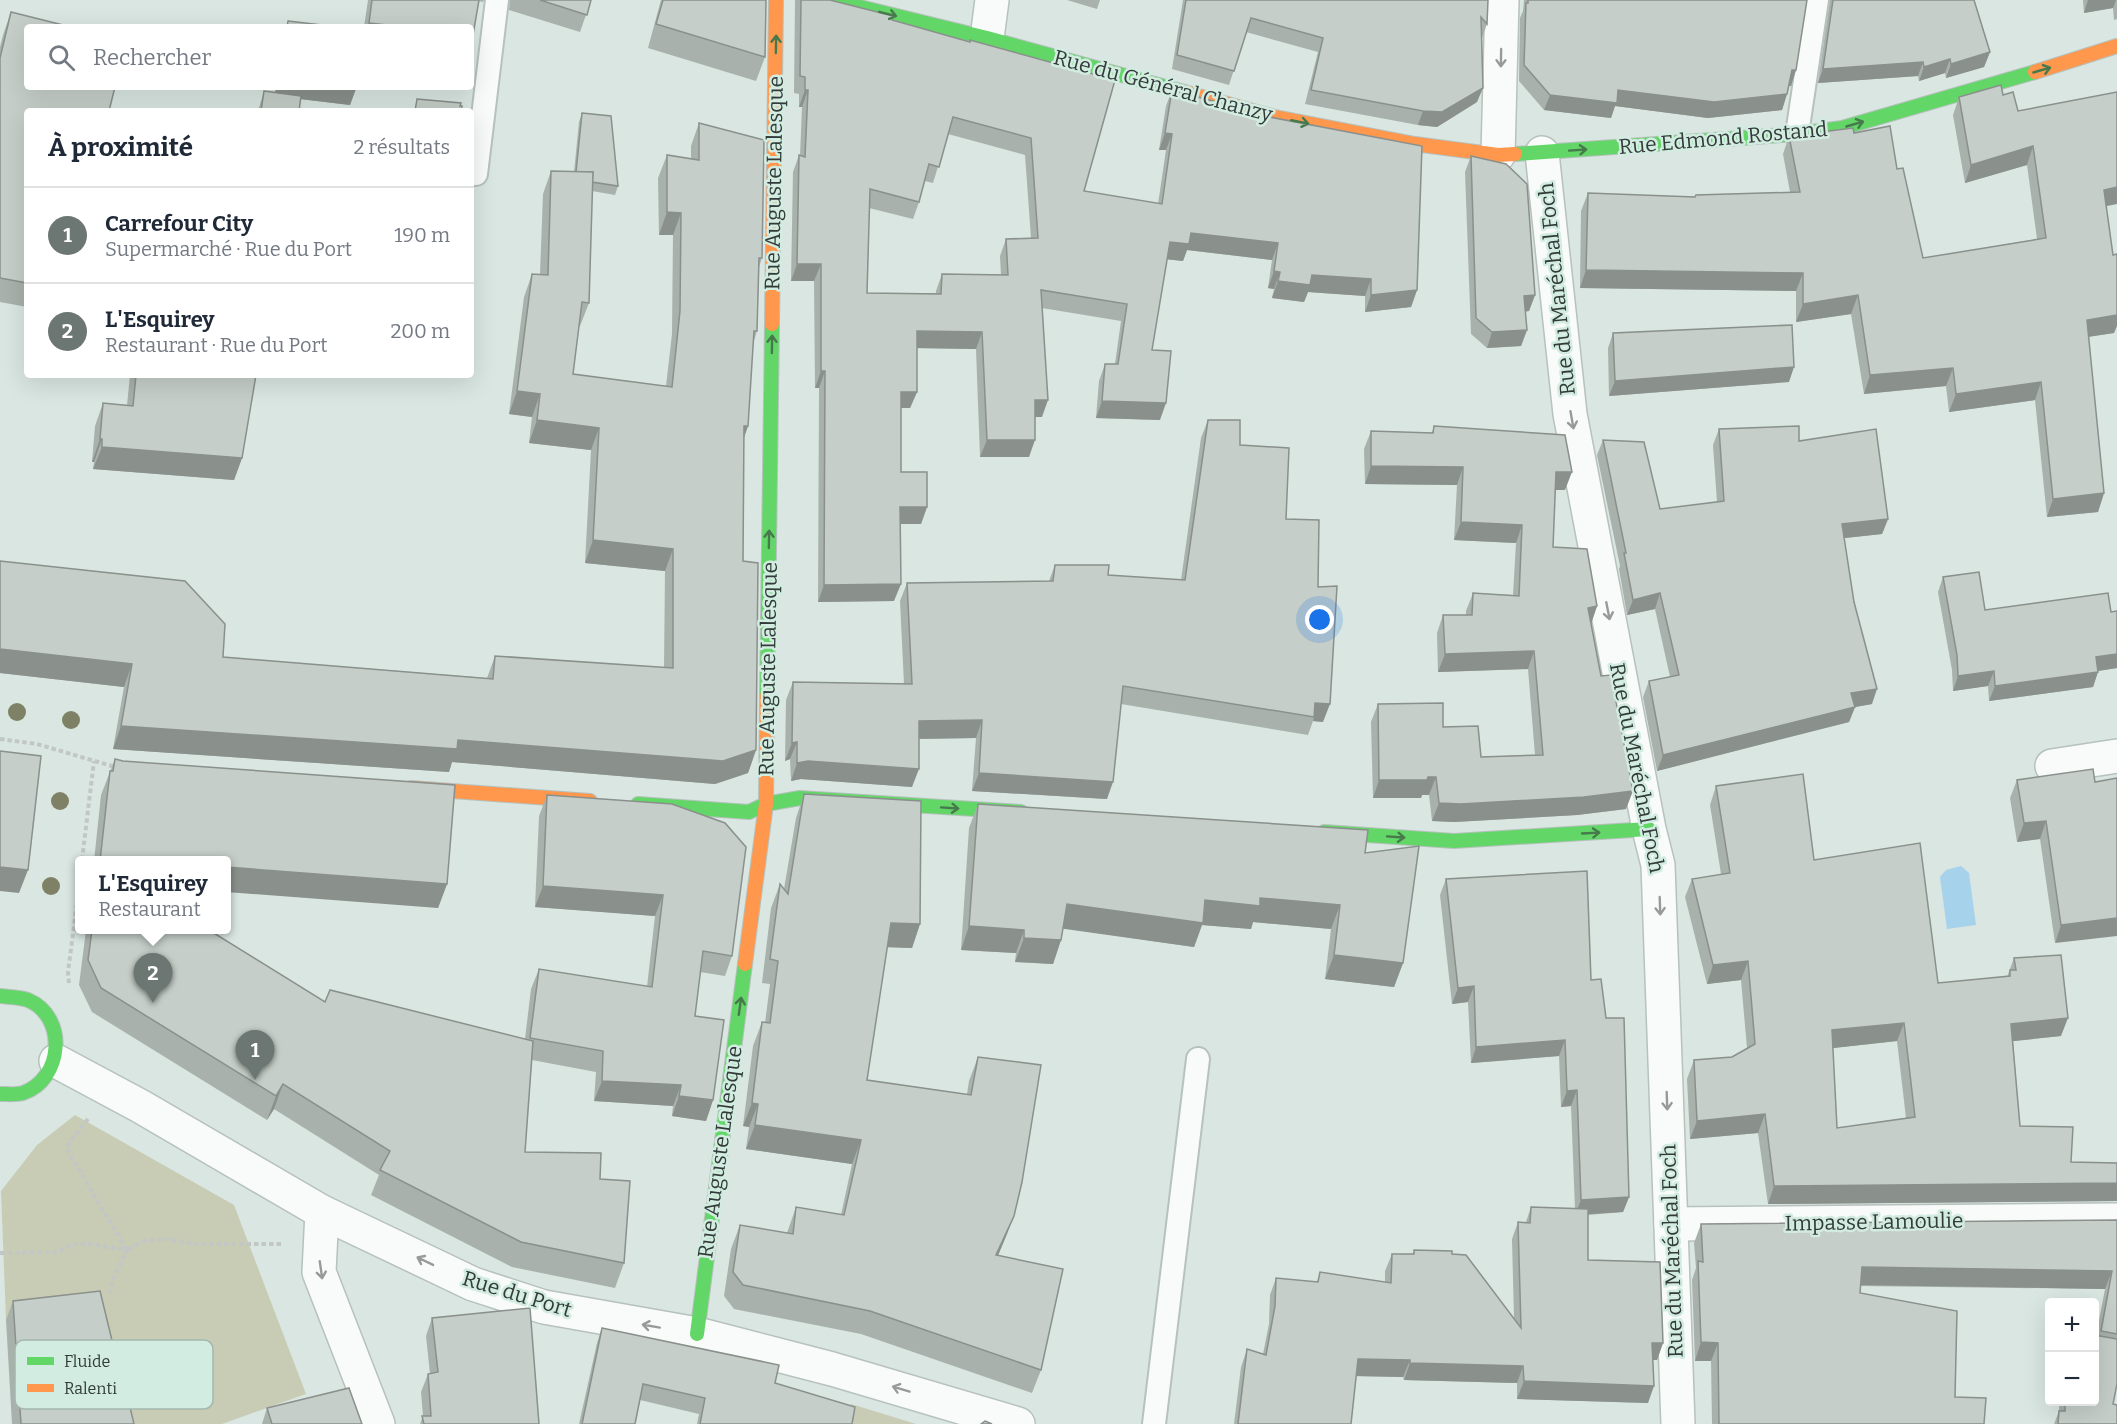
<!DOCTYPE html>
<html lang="fr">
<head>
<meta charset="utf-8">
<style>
  :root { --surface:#fff; --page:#f2f2f3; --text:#1f2937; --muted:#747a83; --line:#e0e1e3; --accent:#6c7773 }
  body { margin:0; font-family:Bitter,serif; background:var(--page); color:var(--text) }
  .controls { position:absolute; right:18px; bottom:18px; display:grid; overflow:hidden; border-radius:6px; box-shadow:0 6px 24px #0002 }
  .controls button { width:54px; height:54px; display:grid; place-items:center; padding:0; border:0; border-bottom:2px solid var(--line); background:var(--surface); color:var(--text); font:30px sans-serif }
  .you { position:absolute; left:1320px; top:620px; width:21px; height:21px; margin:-15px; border:4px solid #fff; border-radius:50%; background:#1a73e8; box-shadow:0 0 0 9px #1a73e833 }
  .badge { display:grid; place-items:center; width:39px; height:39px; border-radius:50%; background:var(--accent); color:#fff; font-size:20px; font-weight:700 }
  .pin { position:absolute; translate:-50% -50px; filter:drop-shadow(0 2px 3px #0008) }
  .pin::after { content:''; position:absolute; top:32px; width:21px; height:18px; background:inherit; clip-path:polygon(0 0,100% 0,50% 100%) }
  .popup { position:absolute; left:75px; top:856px; width:156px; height:78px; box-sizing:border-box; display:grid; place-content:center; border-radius:6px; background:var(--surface); filter:drop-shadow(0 2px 4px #0005); font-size:20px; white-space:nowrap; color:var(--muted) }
  .popup b { font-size:22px; color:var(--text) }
  .popup::after { content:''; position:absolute; left:50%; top:100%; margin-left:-12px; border:12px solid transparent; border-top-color:var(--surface) }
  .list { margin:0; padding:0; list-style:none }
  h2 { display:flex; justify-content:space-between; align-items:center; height:78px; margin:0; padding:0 24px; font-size:26px }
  h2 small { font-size:20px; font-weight:400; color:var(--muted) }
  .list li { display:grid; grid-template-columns:39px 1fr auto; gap:18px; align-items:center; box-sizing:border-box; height:96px; padding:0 24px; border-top:2px solid var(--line) }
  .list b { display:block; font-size:22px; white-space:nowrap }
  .list p { margin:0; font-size:20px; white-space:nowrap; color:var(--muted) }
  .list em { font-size:20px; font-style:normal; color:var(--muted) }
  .icon { flex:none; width:33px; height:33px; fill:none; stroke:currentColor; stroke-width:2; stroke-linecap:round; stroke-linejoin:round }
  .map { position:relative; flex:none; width:2117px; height:1424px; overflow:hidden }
  .search { position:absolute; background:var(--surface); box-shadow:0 6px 24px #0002; left:24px; top:24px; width:450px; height:66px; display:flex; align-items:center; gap:15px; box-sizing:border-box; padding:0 21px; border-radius:6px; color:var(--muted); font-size:22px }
  .panel { position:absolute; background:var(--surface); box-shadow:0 6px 24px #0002; left:24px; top:108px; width:450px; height:270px; border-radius:6px }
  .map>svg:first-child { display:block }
  .green { fill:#c8ccb5 }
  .water { fill:#a7d2eb }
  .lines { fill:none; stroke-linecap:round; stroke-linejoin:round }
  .lane-casing { stroke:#b7c1be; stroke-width:26 }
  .street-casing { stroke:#b7c1be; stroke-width:36 }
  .fast-casing { stroke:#b7c1be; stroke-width:16 }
  .slow-casing { stroke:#b7c1be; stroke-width:16 }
  .path { stroke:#c2c6c5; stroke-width:4; stroke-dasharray:4.5 3; stroke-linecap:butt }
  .lane { stroke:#f9fbfa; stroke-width:22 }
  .street { stroke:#f9fbfa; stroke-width:33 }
  .fast { stroke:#63d668; stroke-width:14 }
  .slow { stroke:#ff974d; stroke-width:14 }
  .tree { fill:#7e8165 }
  .wall { fill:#a9b1ac; fill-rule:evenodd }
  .shaded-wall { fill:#8a908c }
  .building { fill:#c5cec8; stroke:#8a908c; stroke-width:1.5; fill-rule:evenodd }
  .oneway { stroke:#46794b }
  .oneway2 { stroke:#969b99 }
  .labels { text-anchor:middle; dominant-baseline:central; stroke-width:5; stroke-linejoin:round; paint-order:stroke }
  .street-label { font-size:21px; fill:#323b38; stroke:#d3ece2 }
  .key { fill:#d3ece2; stroke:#a3b7af; stroke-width:1.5 }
  .key-label { font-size:16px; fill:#323b38 }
</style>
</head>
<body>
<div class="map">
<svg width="2117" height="1424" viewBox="0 0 2117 1424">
  <rect width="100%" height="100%" fill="#d9e6e1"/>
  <g class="green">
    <path d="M75 1115 234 1205 306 1394 222 1424H122L93 1311 6 1320 1 1191 37 1145Z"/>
    <path d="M851 1404 916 1424H848Z"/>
  </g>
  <path class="water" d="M1961 866 1969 873 1976 925 1947 929 1940 877 1946 870Z"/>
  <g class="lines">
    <g class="lane-casing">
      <g id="lane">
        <path d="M1797 134 1817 0"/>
        <path d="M476 174 497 0"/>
        <path d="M1154 1424 1198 1059"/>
      </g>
    </g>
    <g class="street-casing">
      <g id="street">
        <path d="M987 38 992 0"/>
        <path d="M1542 153 1570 414 1649 829 1658 865 1678 1424"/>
        <path d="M1498 155 1502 0"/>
        <path d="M2052 766 2117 756"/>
        <path d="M56 1061 140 1106 322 1212 473 1284 544 1307 697 1334 832 1369 1018 1424"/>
        <path d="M322 1212 319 1272 378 1424"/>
        <path d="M1671 1224 2117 1220"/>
      </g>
    </g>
    <g class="fast-casing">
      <g id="fast">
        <path d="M831 0 987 38 1184 92"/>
        <path d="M1515 154 1797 134 1842 128 2035 72"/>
        <path d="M767 696 772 324"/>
        <path d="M638 804 749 812 766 804 800 798 1021 812"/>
        <path d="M1324 832 1454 841 1649 829"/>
        <path d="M0 996C9 997 20 997 28 1000 68 1017 63 1079 23 1093 17 1095 7 1094 0 1094"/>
        <path d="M697 1334 745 964"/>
      </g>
    </g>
    <g class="slow-casing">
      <g id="slow">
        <path d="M2035 72 2117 46"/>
        <path d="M1184 92 1275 117 1415 144 1498 155 1515 154"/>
        <path d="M772 324 776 0"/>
        <path d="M411 788 590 801"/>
        <path d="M745 964 766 804 767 696"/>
      </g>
    </g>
    <g class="path">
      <path d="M0 739 37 744 115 767"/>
      <path d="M82 860 94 761"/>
      <path d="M69 983 68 972 80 880"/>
      <path d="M88 1119 66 1148 127 1250 144 1241 166 1239 196 1244H283"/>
      <path d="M0 1253 57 1252 71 1245 89 1244 127 1250 113 1279 110 1293"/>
    </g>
    <use href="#lane" class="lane"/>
    <use href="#street" class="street"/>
    <use href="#fast" class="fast"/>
    <use href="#slow" class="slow"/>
  </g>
  <g class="tree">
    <circle cx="17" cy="712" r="9"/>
    <circle cx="71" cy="720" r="9"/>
    <circle cx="60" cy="801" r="9"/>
    <circle cx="51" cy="886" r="9"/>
  </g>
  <g class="wall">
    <path d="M368 0H484L483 2 479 1 473 35 471 41V27H364Z"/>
    <path d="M510 0H591L580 32 509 10Z"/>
    <path d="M661 0H766L765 57 756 81 648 48Z"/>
    <path d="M795 0H830L892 20 969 42 1084 191 1158 204 1166 150H1159L1166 106 1172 90 1222 108 1417 290 1411 307 1365 312V296L1308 292 1304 302 1272 298 1274 289 1268 288 1272 260 1187 250 1183 261 1167 259 1152 350 1160 420 1096 418 1099 381 1105 364H1115L1121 321 1042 308V417H1035L1029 457H980L976 349 917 348V392L910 408H901V472L927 507 921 524H900L894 601 818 602 819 388H815L814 281H791L793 172 799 155 800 156 802 107H799V94L794 93ZM948 134 1025 155 1031 238 1006 239 1000 256 1001 275 942 274 936 291V293H867L869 208 913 219 919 202 925 181 933 183Z"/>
    <path d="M1067 0H1100L1097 9Z"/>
    <path d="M1183 0H1488L1487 24 1482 38 1477 102 1437 127 1418 125 1305 104 1318 52 1246 32 1229 85 1172 69Z"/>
    <path d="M1524 0H1807L1796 70 1791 86H1789L1787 94 1782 110 1708 118 1615 106 1611 118 1544 110 1519 81 1520 18 1523 11Z"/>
    <path d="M1830 0H1974L1990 52 1984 67 1946 78 1945 73 1919 81 1918 76 1818 83Z"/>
    <path d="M2083 0H2117V19L2114 20 2113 8 2084 13Z"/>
    <path d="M11 12 27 111V307L0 302V47L3 35Z"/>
    <path d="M275 87H356L350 105 301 99 299 111H258L264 91 275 92Z"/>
    <path d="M2003 95 2106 206 2114 333 2088 337 2104 493 2098 512 2047 517 2035 400 1949 412 1946 386 1864 394 1851 314 1796 322V291L1580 288 1581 211 1588 193 1695 197 1790 192 1783 154 1789 136 1854 133 1897 169 1923 258 2037 239 2027 165 1965 183 1953 115 1959 97Z"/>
    <path d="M582 113 618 186 615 195 592 191 589 303 580 326H579L573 374 666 386 672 334 673 235H659L658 178 667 155 691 159V146L699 123 762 258 759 267 757 331 753 344 748 426 744 437 743 561 756 750 748 773 715 784 452 762 449 772 113 749 124 687 0 673 223 657 487 678 495 656 664 668 665 571 585 563 591 450 529 443 532 417 509 414 524 297 532 274H540L543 194 551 171 574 172 579 122Z"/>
    <path d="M1471 156 1535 295 1529 311 1525 312 1527 330 1521 346 1487 348 1471 334 1465 172Z"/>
    <path d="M1613 333 1789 382 1609 396 1608 348Z"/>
    <path d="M130 375H256L242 458 234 480 93 469 94 462H92L95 426 103 403 127 405Z"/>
    <path d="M1208 420 1240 445 1286 519 1318 587 1323 722 1313 721 1308 735 1121 704 1107 799 972 791 976 738 919 739 912 787 801 779 791 781 790 759 785 761 786 700 793 682 904 684 900 601 907 583 1049 581 1055 565 1108 575 1181 580 1201 438Z"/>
    <path d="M1434 426 1565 490H1555L1553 547 1597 606 1591 624 1626 809 1577 815 1454 822 1432 821 1429 795H1422L1421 798H1373L1371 722 1378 704 1443 727 1481 757 1535 755 1528 669 1438 672 1437 633 1443 615H1466V611L1473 593 1513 595 1516 543 1454 540 1457 485 1365 484 1364 449 1371 431 1432 433Z"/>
    <path d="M1719 429 1799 441 1888 519 1882 534 1844 538 1854 602 1872 704 1855 707 1849 722 1657 771 1643 697 1649 681 1670 677 1655 609 1627 615 1619 569 1620 566 1597 455 1603 440 1660 509 1717 502 1713 445Z"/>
    <path d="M1943 577 1985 610 2111 612 2117 611V668L2098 671 2093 687 1989 701 1988 686 1953 691 1952 670 1938 592Z"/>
    <path d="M115 759 447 884 438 908 226 861H94L101 795Z"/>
    <path d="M2117 778 2055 943 2040 839 2017 842 2010 798 2017 780 2095 782Z"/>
    <path d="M1716 786 1814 860 1938 983 2007 977 2014 958 2061 1036 2013 1041 2020 1126 2071 1162 2117 1163V1201L1768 1204 1758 1133 1690 1139 1687 1079 1694 1060 1732 1057 1747 1048 1741 980 1707 984 1685 897 1692 879 1721 874 1710 805ZM1897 1041 1906 1118 1837 1128 1832 1048Z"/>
    <path d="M804 794 920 924 912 948 887 947 867 1080 967 1094 969 1081 978 1057 1014 1216 998 1255 1041 1370 1032 1393 861 1334 734 1309 724 1296 731 1249 740 1225 787 1233 796 1207 841 1215 852 1164 746 1149 749 1127 743 1126 753 1046 762 1022 765 1023 770 984 762 983 771 908 780 884 784 889 796 818Z"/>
    <path d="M547 795 732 956 725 976 700 972 695 1016 713 1100 706 1121 672 1116 673 1106 594 1101 596 1072 532 1060 525 1152 600 1179 624 1263 615 1288 512 1267 371 1195 379 1175 274 1109 267 1120 92 1012 79 985 86 930H209L325 1002 525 1039 531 989 539 969 647 987 655 916 535 907 539 816Z"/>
    <path d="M978 804 1365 853 1403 963 1394 987 1325 979 1331 929 1253 922 1251 929 1202 925 1194 947 1063 928 1061 940 1053 964 1015 962 1016 953 961 950 969 828Z"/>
    <path d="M1446 879 1591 980 1629 1197 1623 1212 1588 1215V1260L1663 1343 1657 1360H1653L1648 1403 1517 1399V1383L1404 1380 1403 1377 1356 1376 1351 1424H1234L1241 1367 1247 1349 1263 1354 1269 1324 1270 1295 1276 1278 1317 1282 1320 1272 1385 1282V1271L1392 1254H1413L1414 1250 1452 1254 1514 1318 1512 1239 1518 1222H1526L1531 1207 1575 1209 1571 1106 1561 1107 1559 1056 1471 1063 1468 1002 1452 1004 1440 895Z"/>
    <path d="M2117 1220V1384L2113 1404 2117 1424H2054L2059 1411V1401H2094L2096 1336 2105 1289 1860 1286V1293L1955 1397 1984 1424H1712L1711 1361H1695L1692 1280 1696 1268 1694 1243 1701 1224Z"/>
    <path d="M13 1301 117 1361 134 1424H12L6 1320Z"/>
    <path d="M432 1318 539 1424H420L423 1416 421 1392 428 1374H430L426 1336Z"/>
    <path d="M602 1328 775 1383 852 1424H697L699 1414 640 1400 635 1424H579L597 1343Z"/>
    <path d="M267 1408 362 1424H262Z"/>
  </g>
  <g class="shaded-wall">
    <path d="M2088 0H2116L2113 8 2084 13Z"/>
    <path d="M369 23 405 27H368Z"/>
    <path d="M1990 52 1984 67 1946 78 1951 64Z"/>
    <path d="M1950 59 1945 73 1919 81 1924 67Z"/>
    <path d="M1923 62 1918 76 1818 83 1823 69Z"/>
    <path d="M1792 70H1796L1791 86H1786Z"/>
    <path d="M277 87H341L356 89 350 105 274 96Z"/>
    <path d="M1483 88 1477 102 1437 127 1418 125 1423 111Z"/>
    <path d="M805 90H808L802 107H799Z"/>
    <path d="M1618 90 1787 94 1782 110 1708 118 1615 106 1611 118 1544 110 1550 95Z"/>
    <path d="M1165 133 1172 134 1166 150H1159Z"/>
    <path d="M2033 146 2027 165 1965 183 1971 165Z"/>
    <path d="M2117 187V204L2097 208 2104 190Z"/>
    <path d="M667 212 681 213 673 235H659Z"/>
    <path d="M1191 233 1278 243 1272 260 1187 250 1183 261 1164 259 1170 242Z"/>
    <path d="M797 264H821L814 281H791Z"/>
    <path d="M1586 270 1803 273 1796 291 1580 288Z"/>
    <path d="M1274 271 1280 272 1274 289 1268 288Z"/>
    <path d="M1312 275 1371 279 1365 296 1308 292 1304 302 1272 298 1278 281Z"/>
    <path d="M1417 290 1411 307 1365 312 1371 295Z"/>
    <path d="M1535 295 1529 311 1518 312 1524 296Z"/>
    <path d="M1858 295 1851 314 1796 322 1803 304Z"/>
    <path d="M2117 315V326L2114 333 2080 338 2087 320Z"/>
    <path d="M1527 330 1521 346 1487 348 1492 332Z"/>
    <path d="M917 331 982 332 976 349 911 348Z"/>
    <path d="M1794 367 1789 382 1609 396 1615 381Z"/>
    <path d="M1953 368 1946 386 1864 394 1870 375Z"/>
    <path d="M821 371H825L819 388H815Z"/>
    <path d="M2041 382 2035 400 1949 412 1956 394Z"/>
    <path d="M517 391 540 394 532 417 509 414Z"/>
    <path d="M901 392H917L910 408H895Z"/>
    <path d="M1035 400H1048L1042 417H1029Z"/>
    <path d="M1102 401 1166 403 1160 420 1096 418Z"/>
    <path d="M537 420 599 428 591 450 529 443Z"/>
    <path d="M744 426H748L740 449Z"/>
    <path d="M100 439H102L94 462H92Z"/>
    <path d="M987 440H1035L1029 457H980Z"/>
    <path d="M102 447 242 458 234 480 93 469Z"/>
    <path d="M1371 466 1463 467 1457 485 1365 484Z"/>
    <path d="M1556 472H1572L1565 490H1549Z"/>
    <path d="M2104 493 2098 512 2047 517 2053 499Z"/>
    <path d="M900 507H927L921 524H894Z"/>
    <path d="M1888 519 1882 534 1836 539 1842 524Z"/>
    <path d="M1461 522 1522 525 1516 543 1454 540Z"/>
    <path d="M593 540 673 549 665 571 585 563Z"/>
    <path d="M901 584 894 601 818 602 824 585Z"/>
    <path d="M1660 593 1655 609 1627 615 1633 600Z"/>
    <path d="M1597 606 1591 624 1588 608Z"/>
    <path d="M0 649 132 664 124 687 0 673Z"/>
    <path d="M1534 651 1528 669 1438 672 1445 654Z"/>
    <path d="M2117 654V668L2091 672 2096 657Z"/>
    <path d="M1994 671 1988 686 1953 691 1958 676Z"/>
    <path d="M2098 672 2093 687 1989 701 1995 686Z"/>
    <path d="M1877 689 1872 704 1855 707 1849 722 1657 771 1663 755 1851 693Z"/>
    <path d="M1315 703 1330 704 1323 722 1313 721 1314 717Z"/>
    <path d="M982 720 976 738 912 739 919 721Z"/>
    <path d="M121 726 458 740 756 750 748 773 715 784 452 762 449 772 113 749Z"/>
    <path d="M797 742 790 759 785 761 792 743Z"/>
    <path d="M808 761 919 769 912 787 801 779 791 781 797 763Z"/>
    <path d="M979 773 1113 782 1107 799 972 791Z"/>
    <path d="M1428 777H1436L1429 795H1422L1421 798H1373L1379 780Z"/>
    <path d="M1633 791 1626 809 1577 815 1454 822 1432 821 1439 803Z"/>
    <path d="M2046 821 2040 839 2017 842 2024 823Z"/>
    <path d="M0 867 28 870 19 893 0 891Z"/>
    <path d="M226 867 447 884 438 908 226 892Z"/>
    <path d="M543 886 663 895 655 916 535 907Z"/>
    <path d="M1260 898 1340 905 1331 929 1253 922 1251 929 1202 925 1194 947 1058 928 1067 904Z"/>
    <path d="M2117 918V936L2055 943 2061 925Z"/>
    <path d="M891 923 920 924 912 948 882 947Z"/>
    <path d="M969 926 1024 930 1016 953 961 950Z"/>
    <path d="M1024 938 1061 940 1053 964 1015 962Z"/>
    <path d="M1334 955 1403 963 1394 987 1325 979Z"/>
    <path d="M1748 961 1741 980 1707 984 1713 965Z"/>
    <path d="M1474 986 1468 1002 1452 1004 1458 988Z"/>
    <path d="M2068 1018 2061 1036 2005 1042 2011 1024Z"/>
    <path d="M1904 1023 1897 1041 1825 1049 1832 1030Z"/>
    <path d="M1565 1040 1559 1056 1471 1063 1476 1047Z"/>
    <path d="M602 1081 681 1085 673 1106 594 1101Z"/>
    <path d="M283 1084 274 1109 267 1120 276 1096Z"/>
    <path d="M1577 1090 1571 1106 1561 1107 1567 1091Z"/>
    <path d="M679 1096 713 1100 706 1121 672 1116Z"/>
    <path d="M752 1103 758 1104 749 1127 743 1126Z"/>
    <path d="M1765 1114 1758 1133 1690 1139 1697 1121Z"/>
    <path d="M755 1125 861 1140 852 1164 746 1149Z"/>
    <path d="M2117 1183V1201L1768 1204 1774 1186Z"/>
    <path d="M1629 1197 1623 1212 1575 1215 1581 1200Z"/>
    <path d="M1014 1216 1005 1239 988 1279 996 1255Z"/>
    <path d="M1862 1267 2112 1271 2105 1289 1856 1285Z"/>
    <path d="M1701 1342 1718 1343 1711 1361H1695Z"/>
    <path d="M1652 1343H1663L1657 1360H1646Z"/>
    <path d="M1358 1359 1410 1360 1403 1377 1352 1376Z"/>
    <path d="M1410 1363 1523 1366 1517 1383 1404 1380Z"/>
    <path d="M1524 1381 1654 1386 1648 1403 1517 1399Z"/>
  </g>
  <g class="building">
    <path d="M372 0H479L473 35H471V27H405L369 23Z"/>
    <path d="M540 0H591L587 15Z"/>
    <path d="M663 0H766L765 57 656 24Z"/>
    <path d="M801 0H830L893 16 892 20 970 42V40L1115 80 1084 191 1162 204 1172 134 1165 133 1172 90 1224 104 1222 108 1422 146 1417 290 1371 295V279L1312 275 1310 285 1278 281 1280 272 1274 271 1278 243 1191 233 1189 244 1170 242 1152 350 1171 351 1166 403 1102 401 1105 364H1118L1127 304 1041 290 1048 400H1035V440H987L982 332 917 331V392H901V472H927V507H900L901 584 824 585 825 371H821V264H797L799 155 805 157 808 90H805V77L800 76ZM953 117 1031 138 1038 238 1006 239 1008 275 942 274 941 294 867 293 870 189 919 202 929 164 939 167Z"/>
    <path d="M1186 0H1488L1487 24 1481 17 1483 88 1442 112 1423 111 1311 90 1323 38 1251 18 1234 71 1177 55Z"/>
    <path d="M1528 0H1807L1796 70H1792L1787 94 1714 102 1618 90 1617 103 1550 95 1524 65 1526 3H1528Z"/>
    <path d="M1833 0H1974L1990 52 1951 64 1950 59 1924 67 1923 62 1823 69Z"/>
    <path d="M11 12 71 27H27V87H115L109 111H27V283L0 278V58Z"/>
    <path d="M288 21 339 27H287Z"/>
    <path d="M2001 85 2003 95 2013 92 2018 111 2117 92V187L2104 190 2113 255 2117 254V315L2087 320 2104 493 2053 499 2041 382 1956 394 1953 368 1870 375 1858 295 1803 304V273L1586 270 1588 193 1695 197 1696 195 1800 192 1789 136 1853 128 1854 133 1890 126 1897 169 1903 168 1923 258 2046 238 2033 146 1971 165 1959 97Z"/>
    <path d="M341 87H356V89Z"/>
    <path d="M264 91 301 96 299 111H261Z"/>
    <path d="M417 99 461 103 460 106H462L461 111H415Z"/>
    <path d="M582 113 611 116 618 186 592 182 593 172H576Z"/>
    <path d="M699 123 764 140 762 258H759L757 331H754L748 426H744L743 561 758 563 756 750 723 761 458 740 457 749 121 726 132 664 0 649V561L185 581 225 624 223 657 493 679 495 656 673 668V549L593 540 599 428 537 420 540 394 517 391 532 274 548 275 551 171 593 172 589 303 582 302 573 374 672 387 680 311 681 213 667 212V155L699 160Z"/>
    <path d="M1471 156 1506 164 1527 184 1535 295 1524 296 1527 330 1492 332 1476 318Z"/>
    <path d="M1792 325 1794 367 1615 381 1613 333Z"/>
    <path d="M136 375H256L242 458 102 447V439H100L103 403 133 406Z"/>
    <path d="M1208 420H1240V445L1289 448 1286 519 1319 520 1318 587 1337 586 1330 704 1315 703 1314 717 1123 686 1113 782 979 773 982 720 919 721V769L808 761 797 763V742L792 743 793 682 912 684 907 583 1053 581 1055 565H1109L1108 575 1185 580Z"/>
    <path d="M1434 426 1565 435 1572 472H1556L1553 547 1587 549 1597 606 1588 608 1601 676 1611 675 1633 791 1584 797 1461 804 1439 803 1436 777H1428L1427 780H1379L1378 704 1443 703V727L1478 726 1481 757 1543 755 1534 651 1445 654 1443 615H1472L1473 593 1519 596 1522 525 1461 522 1463 467 1371 466V431L1433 433Z"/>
    <path d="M1799 426V441L1876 429 1888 519 1842 524 1854 602 1877 689 1851 693 1855 707 1663 755 1649 681 1679 675 1660 593 1633 600 1624 553H1626L1603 440 1644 442 1660 509 1724 501 1719 429Z"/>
    <path d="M1979 572 1985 610 2108 593 2111 612 2117 611V654L2096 657 2098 672 1995 686 1994 671 1958 676 1957 655 1943 577Z"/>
    <path d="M0 751 41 756 28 870 0 867Z"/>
    <path d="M115 759 123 761 455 785 447 884 226 867V861H100L110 771H113Z"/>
    <path d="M2093 769 2095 782 2117 778V918L2061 925 2046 821 2024 823 2017 780Z"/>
    <path d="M1803 774 1814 860 1920 843 1938 983 2010 976V970H2016L2014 958 2061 955 2068 1018 2011 1024 2020 1126 2073 1127 2071 1162 2117 1163V1183L1774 1186 1765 1114 1697 1121 1694 1060 1732 1057 1755 1044 1748 961 1713 965 1692 879 1730 873 1716 786ZM1904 1023 1915 1117 1837 1128 1832 1030Z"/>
    <path d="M804 794 921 801 920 924 891 923 867 1080 971 1095 978 1057 1041 1065 1022 1182 1014 1216 996 1255 1063 1269 1041 1370 870 1311 743 1285 733 1272 740 1225 793 1234 796 1207 844 1215 861 1140 755 1125 758 1104 752 1103 762 1022 770 1023 778 961 770 959 780 884 788 894Z"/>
    <path d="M547 795 672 804 725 823 746 847 732 956 703 951 695 1016 724 1020 713 1100 679 1096 681 1085 602 1081 603 1051 530 1038 539 969 652 987 663 895 543 886Z"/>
    <path d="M978 804 1368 830 1365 853 1419 846 1403 963 1334 955 1340 905 1260 898V906L1205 900 1203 923 1067 904 1061 940 1024 938V930L969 926Z"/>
    <path d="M1587 871 1591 980 1601 979 1606 1018H1624L1629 1197 1581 1200 1577 1090 1567 1091 1565 1040 1476 1047 1474 986 1458 988 1446 879Z"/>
    <path d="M92 930H209L325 1002 330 990 533 1041 525 1152 601 1153 600 1179 630 1181 624 1263 521 1242 380 1170 390 1151 283 1084 276 1096 101 988 88 960Z"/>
    <path d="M1531 1207 1588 1209V1260L1660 1262 1663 1343H1652L1654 1386 1524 1381 1523 1366 1410 1363V1360L1358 1359 1351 1424H1238L1247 1349 1266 1355 1275 1306 1276 1278 1318 1282 1320 1272 1391 1283 1392 1254H1414V1250L1452 1251V1254L1466 1255 1521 1328 1518 1222 1530 1223Z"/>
    <path d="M2117 1220V1334L2101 1331 2112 1271 1862 1267 1860 1293 1957 1311 1955 1397 1986 1398 1984 1424H1719L1718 1343 1701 1342 1698 1261 1703 1262 1701 1224Z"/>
    <path d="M100 1291 117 1361H119L134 1424H21L13 1301Z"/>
    <path d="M530 1308 539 1424H424L422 1416H431L428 1374 438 1372 432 1318Z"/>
    <path d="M602 1328 779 1365 775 1383 855 1407 852 1424H700L705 1398 643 1384 635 1424H582Z"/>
    <path d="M2094 1335 2117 1339V1384L2113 1404 2117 1405V1424H2058L2059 1411H2065V1401H2094Z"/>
    <path d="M349 1388 362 1424H272L267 1408Z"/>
    <path d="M985 1421 992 1424H981Z"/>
  </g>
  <defs><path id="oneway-shaft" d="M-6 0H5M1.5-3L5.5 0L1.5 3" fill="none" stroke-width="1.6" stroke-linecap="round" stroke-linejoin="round" transform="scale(1.5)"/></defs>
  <g class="oneway">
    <use href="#oneway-shaft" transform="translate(888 14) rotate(14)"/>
    <use href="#oneway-shaft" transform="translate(776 44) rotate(-89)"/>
    <use href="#oneway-shaft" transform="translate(2042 70) rotate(-16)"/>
    <use href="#oneway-shaft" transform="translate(1300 122) rotate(11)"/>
    <use href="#oneway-shaft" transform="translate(1855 124) rotate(-16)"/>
    <use href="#oneway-shaft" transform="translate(1578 150) rotate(-4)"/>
    <use href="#oneway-shaft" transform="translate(772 344) rotate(-89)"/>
    <use href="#oneway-shaft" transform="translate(769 539) rotate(-89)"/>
    <use href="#oneway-shaft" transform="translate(950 808) rotate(4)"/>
    <use href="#oneway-shaft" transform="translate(1591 833) rotate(-3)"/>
    <use href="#oneway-shaft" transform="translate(1396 837) rotate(4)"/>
    <use href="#oneway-shaft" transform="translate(740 1006) rotate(-82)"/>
  </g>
  <g class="oneway2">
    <use href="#oneway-shaft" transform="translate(1501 58) rotate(91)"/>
    <use href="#oneway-shaft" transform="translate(1572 420) rotate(80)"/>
    <use href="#oneway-shaft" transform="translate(1608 611) rotate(79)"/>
    <use href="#oneway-shaft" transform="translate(1660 906) rotate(88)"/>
    <use href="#oneway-shaft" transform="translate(1667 1101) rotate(88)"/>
    <use href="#oneway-shaft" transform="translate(425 1261) rotate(-154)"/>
    <use href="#oneway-shaft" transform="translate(321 1270) rotate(82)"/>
    <use href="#oneway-shaft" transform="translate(651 1326) rotate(-170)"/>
    <use href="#oneway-shaft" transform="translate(901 1389) rotate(-163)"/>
  </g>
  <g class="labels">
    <g class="street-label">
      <text transform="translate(1163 86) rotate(15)">Rue du Général Chanzy</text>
      <text transform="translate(1723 138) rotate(-5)">Rue Edmond Rostand</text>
      <text transform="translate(774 183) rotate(-89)">Rue Auguste Lalesque</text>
      <text transform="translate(1557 289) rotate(-96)">Rue du Maréchal Foch</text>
      <text transform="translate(768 669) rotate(-89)">Rue Auguste Lalesque</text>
      <text transform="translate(1637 768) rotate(79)">Rue du Maréchal Foch</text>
      <text transform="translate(720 1152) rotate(-82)">Rue Auguste Lalesque</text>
      <text transform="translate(1874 1222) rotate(-1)">Impasse Lamoulie</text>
      <text transform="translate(1672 1251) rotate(-92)">Rue du Maréchal Foch</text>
      <text transform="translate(517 1294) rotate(17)">Rue du Port</text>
    </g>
  </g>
  <rect x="15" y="1340" width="198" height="69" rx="9" class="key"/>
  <rect x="27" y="1357" width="27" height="8" fill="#63d668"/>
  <rect x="27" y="1384" width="27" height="8" fill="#ff974d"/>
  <g class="key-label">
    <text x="64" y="1367">Fluide</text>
    <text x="64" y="1394">Ralenti</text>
  </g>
</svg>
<div class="controls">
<button>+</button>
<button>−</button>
</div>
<div class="you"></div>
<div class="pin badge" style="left:255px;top:1080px">1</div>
<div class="pin badge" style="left:153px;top:1003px">2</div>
<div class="popup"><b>L'Esquirey</b>Restaurant</div>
<div class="search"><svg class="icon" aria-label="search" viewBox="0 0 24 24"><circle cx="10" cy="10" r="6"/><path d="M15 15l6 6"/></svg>Rechercher</div>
<section class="panel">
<h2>À proximité<small>2 résultats</small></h2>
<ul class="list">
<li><span class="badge">1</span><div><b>Carrefour City</b><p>Supermarché · Rue du Port</p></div><em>190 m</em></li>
<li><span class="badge">2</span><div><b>L'Esquirey</b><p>Restaurant · Rue du Port</p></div><em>200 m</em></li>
</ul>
</section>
</div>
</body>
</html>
